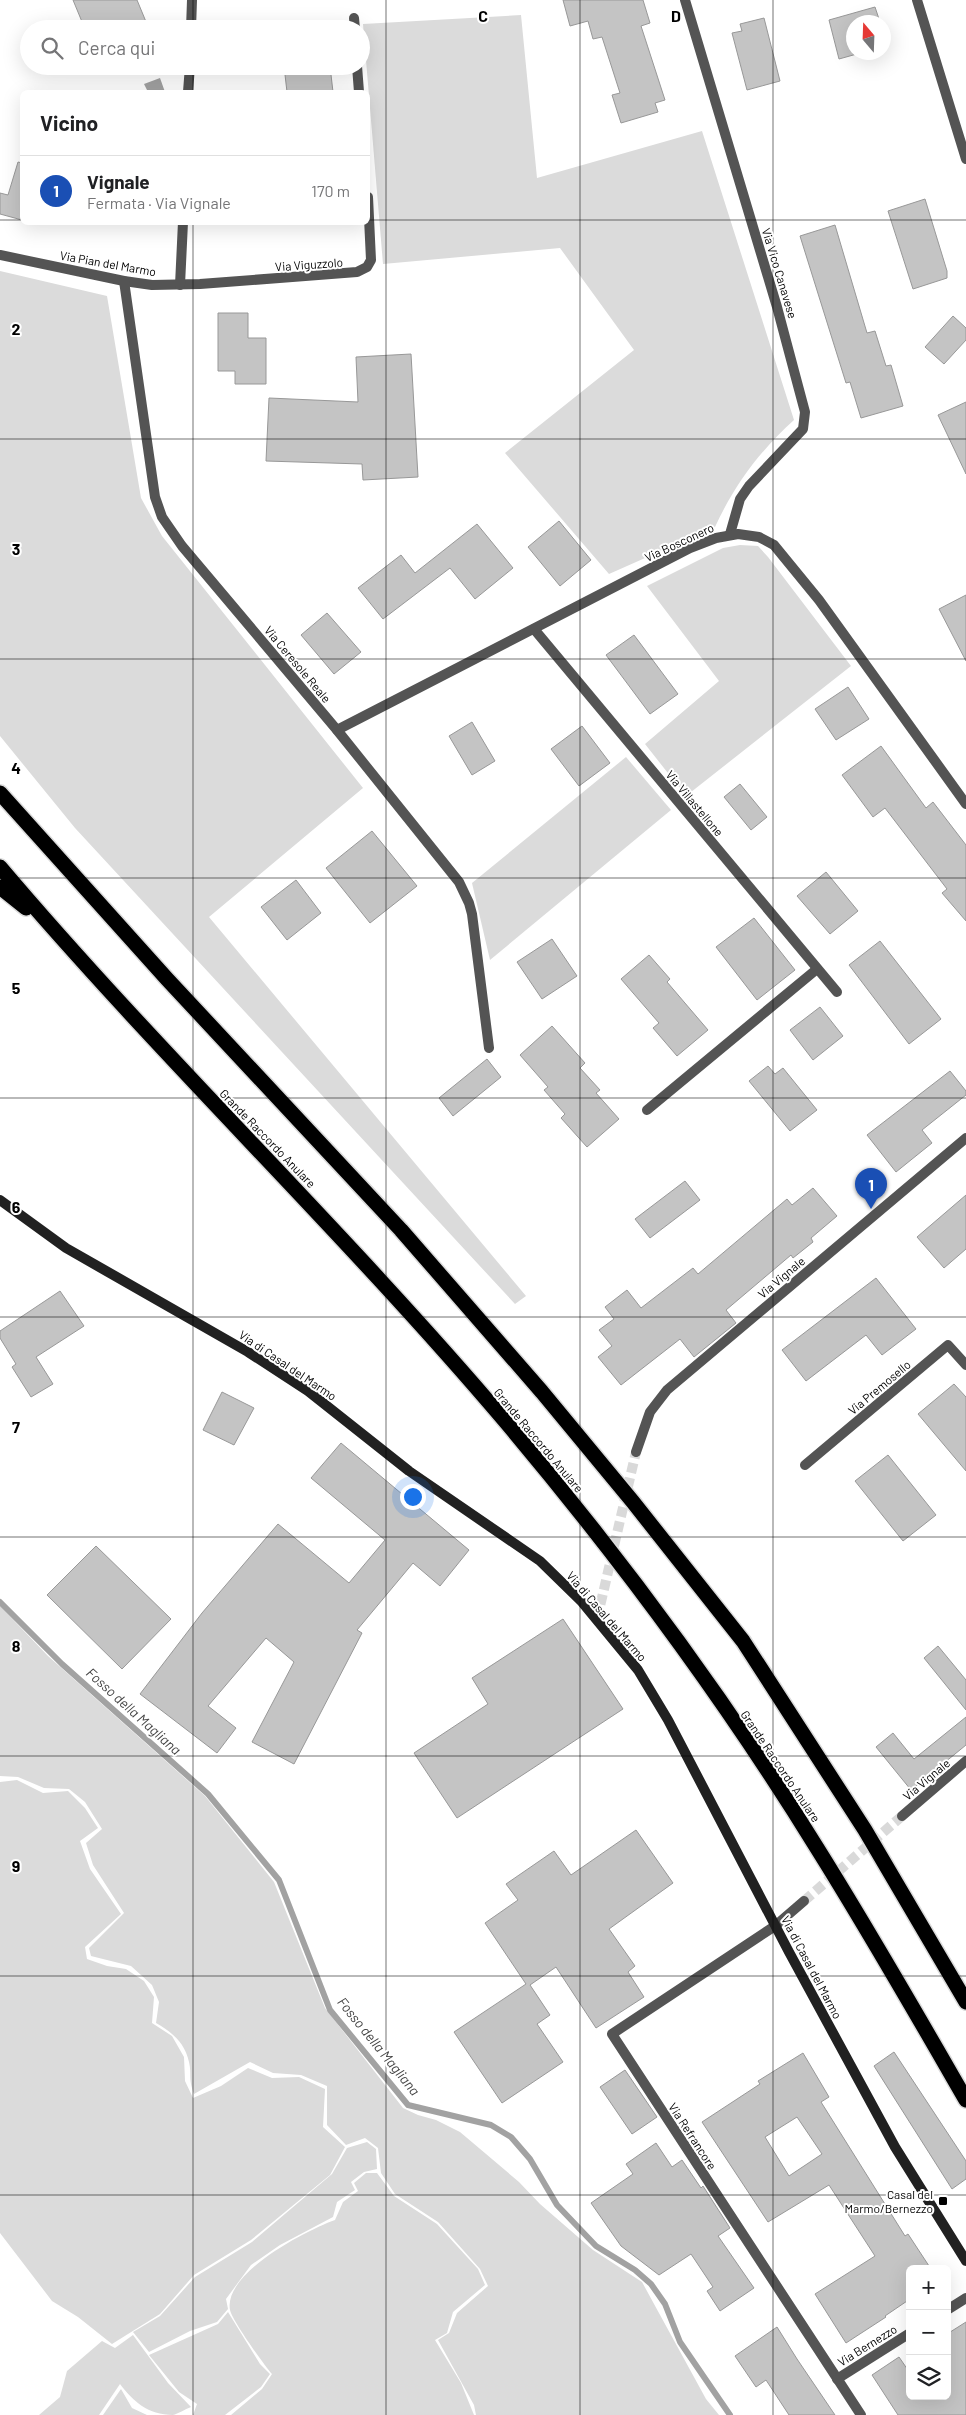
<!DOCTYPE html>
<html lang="it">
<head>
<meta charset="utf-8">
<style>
  :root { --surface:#fff; --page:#f2f2f2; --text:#202124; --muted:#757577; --line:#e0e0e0; --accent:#7c3aed }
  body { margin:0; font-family:Barlow,sans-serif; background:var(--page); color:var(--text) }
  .controls { position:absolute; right:15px; bottom:15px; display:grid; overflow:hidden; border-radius:8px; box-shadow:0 5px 20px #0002 }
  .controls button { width:45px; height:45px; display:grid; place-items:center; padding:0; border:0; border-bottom:1px solid var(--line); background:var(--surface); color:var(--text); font:25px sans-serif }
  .compass { position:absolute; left:846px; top:15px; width:45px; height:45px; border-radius:50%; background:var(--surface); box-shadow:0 5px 20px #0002; rotate:341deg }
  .you { position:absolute; left:412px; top:1496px; width:18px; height:18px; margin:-12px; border:4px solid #fff; border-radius:50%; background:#1a73e8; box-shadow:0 0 0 8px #1a73e833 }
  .badge { display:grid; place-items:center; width:32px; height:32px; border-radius:50%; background:var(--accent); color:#fff; font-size:16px; font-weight:700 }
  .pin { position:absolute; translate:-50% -41px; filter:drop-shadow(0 1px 2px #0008) }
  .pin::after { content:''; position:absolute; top:26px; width:18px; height:15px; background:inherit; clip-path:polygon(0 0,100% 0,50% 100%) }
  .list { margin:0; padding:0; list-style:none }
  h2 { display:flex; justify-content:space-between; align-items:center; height:65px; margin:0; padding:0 20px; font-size:21px }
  h2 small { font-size:16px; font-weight:400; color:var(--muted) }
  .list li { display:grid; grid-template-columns:32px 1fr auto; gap:15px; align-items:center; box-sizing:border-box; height:70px; padding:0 20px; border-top:1px solid var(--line) }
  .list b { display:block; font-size:19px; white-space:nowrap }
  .list p { margin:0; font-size:16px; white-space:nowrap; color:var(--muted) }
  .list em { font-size:16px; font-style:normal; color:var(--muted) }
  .icon { flex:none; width:28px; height:28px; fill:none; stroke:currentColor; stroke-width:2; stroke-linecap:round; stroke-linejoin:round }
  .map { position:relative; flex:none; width:966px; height:2415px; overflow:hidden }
  .search { position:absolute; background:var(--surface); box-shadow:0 5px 20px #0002; left:20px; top:20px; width:350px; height:55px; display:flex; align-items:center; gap:12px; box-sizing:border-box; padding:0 18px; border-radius:28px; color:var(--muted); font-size:19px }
  .panel { position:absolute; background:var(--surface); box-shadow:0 5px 20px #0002; left:20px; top:90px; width:350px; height:135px; border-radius:8px }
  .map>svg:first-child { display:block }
  .green { fill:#dbdbdb }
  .water { fill:#a2a2a2 }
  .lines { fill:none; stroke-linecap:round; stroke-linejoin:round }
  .stream { stroke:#a2a2a2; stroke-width:6 }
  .building { fill:#c4c4c4; stroke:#989898; fill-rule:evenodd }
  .street-tunnel { stroke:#d9d9d9; stroke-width:10; stroke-dasharray:10 5; stroke-linecap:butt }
  .highway-casing { stroke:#dbdbdb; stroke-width:18 }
  .street { stroke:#545454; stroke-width:10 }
  .secondary { stroke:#212121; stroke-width:10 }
  .highway { stroke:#000; stroke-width:15 }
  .grid { fill:none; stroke:#000; stroke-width:1; stroke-opacity:0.55 }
  .poi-dot { fill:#000; stroke:#fff; stroke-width:2 }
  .labels { text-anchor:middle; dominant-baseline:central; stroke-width:4; stroke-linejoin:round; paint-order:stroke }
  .street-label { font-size:12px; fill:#000; stroke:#fff }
  .poi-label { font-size:12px; fill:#000; stroke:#fff; text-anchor:end }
  .water-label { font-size:14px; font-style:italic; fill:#434343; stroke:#fff }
  .grid-label { font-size:16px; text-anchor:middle; font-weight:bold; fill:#000; stroke:#fff; stroke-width:4; stroke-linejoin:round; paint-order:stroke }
</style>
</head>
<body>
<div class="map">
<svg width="966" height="2415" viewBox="0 0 966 2415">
  <rect width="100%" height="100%" fill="#fff"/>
  <g class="green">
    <path d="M521 15 537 178 702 131 794 420C759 452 735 484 715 527L609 574 505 453 634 350 560 248 383 264 363 24Z"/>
    <path d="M0 271 107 296 141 498 162 536 363 788 209 917 526 1296 515 1304 75 828 0 736Z"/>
    <path d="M740 545 758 546 768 557 851 666 686 796 645 744 719 681 647 586 723 548Z"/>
    <path d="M626 757 671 810 490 960 472 883Z"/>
    <path d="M0 1606 48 1656 205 1796 274 1882 325 2008 403 2108 418 2115 436 2120 460 2132 519 2182 540 2204 593 2250 642 2282 706 2399 719 2415H476L474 2405 438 2340 449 2333 457 2313 488 2286 480 2269 438 2222 395 2194 381 2173 378 2148 365 2138 346 2145 327 2125V2086L301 2075 273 2073 250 2062 194 2094C188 2078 192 2076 189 2062 185 2043 172 2032 156 2023L159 2002 152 1985 131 1966 91 1956 89 1948 124 1913 93 1865 86 1843 102 1829 85 1802 69 1789 44 1788 18 1777 0 1776Z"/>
    <path d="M17 1780 43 1793 68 1791 85 1808 98 1828 80 1841 90 1869 121 1914 85 1947 87 1959 107 1966 126 1969 144 1981 154 1997 152 2023 172 2036 184 2057 185 2081 193 2098 221 2086 248 2068 272 2078 299 2077 325 2089 323 2127 345 2147 330 2175 251 2240 194 2275 160 2314 112 2344 78 2317 52 2301 0 2233V1782Z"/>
    <path d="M367 2142 376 2149 377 2169 364 2172 351 2182 355 2190 337 2202 333 2217 280 2245 251 2265 226 2299 228 2309 217 2322 190 2331 149 2352 133 2332 160 2316 195 2277 252 2242 332 2174 347 2148Z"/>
    <path d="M366 2173H377L394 2196 437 2224 478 2269 485 2285 453 2312 447 2333 435 2340 461 2383 474 2415H231L262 2389 272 2374C264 2365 232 2320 230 2310 223 2273 307 2230 335 2220L343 2202 358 2191 354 2183Z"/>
    <path d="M228 2312 260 2364 270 2374 261 2387 225 2415H193L197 2404 179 2392 149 2355 218 2324Z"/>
    <path d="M133 2335 168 2383 191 2407C185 2409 178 2414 173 2415 148 2415 133 2401 120 2384L99 2415H39L60 2397 67 2371 102 2341 115 2348Z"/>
    <path d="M121 2389 132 2408 147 2415H103Z"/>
  </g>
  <path class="water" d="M160 78 165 92H148L144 84Z"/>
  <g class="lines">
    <path class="stream" d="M0 1602 62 1664 208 1794 279 1880 330 2010 408 2105 491 2125 511 2137 530 2159 557 2205 596 2246 635 2270 651 2284 665 2304 680 2342 730 2415"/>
  </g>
  <g class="building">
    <path d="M73 0H137L149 29H85Z"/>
    <path d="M563 0H643L650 23 641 26 665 100 655 103 658 112 621 123 612 95 620 93 602 37 593 39 588 21 570 26Z"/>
    <path d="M875 7 880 22H854V52H864L839 59 829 20Z"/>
    <path d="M764 18 780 81 747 90 732 33 742 31 740 24Z"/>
    <path d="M284 66H330L333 92H287Z"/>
    <path d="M18 162 22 163V220L0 214V193L8 195Z"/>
    <path d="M925 199 947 271V278L913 289 888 211Z"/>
    <path d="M835 225 867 333 875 331 886 366 891 365 903 406 861 418 850 382 846 383 800 236Z"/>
    <path d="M218 313H248V338H266V384H235V371H218Z"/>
    <path d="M953 316 966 328V340L944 364 925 347Z"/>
    <path d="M411 354 418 477 363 480 362 464 266 461 269 398 358 402 356 357Z"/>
    <path d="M966 402V474L938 415Z"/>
    <path d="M559 521 591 560 560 586 528 547Z"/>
    <path d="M477 524 513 568 475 599 450 568 383 619 358 588 401 555 415 573Z"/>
    <path d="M966 595V661L939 609Z"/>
    <path d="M327 613 361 652 334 674 301 635Z"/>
    <path d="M634 635 678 694 650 714 606 655Z"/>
    <path d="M848 687 869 719 836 740 815 709Z"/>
    <path d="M472 722 495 761 472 775 449 736Z"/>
    <path d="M582 726 610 763 579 786 551 749Z"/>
    <path d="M881 746 926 808 933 802 966 845V921L942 893 947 889 885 808 873 817 842 775Z"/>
    <path d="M740 784 767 817 751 830 724 797Z"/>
    <path d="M372 831 417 886 370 923 326 868Z"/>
    <path d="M826 872 858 911 830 934 797 896Z"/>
    <path d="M296 880 321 913 287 940 261 907Z"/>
    <path d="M754 918 795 970 757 1000 716 947Z"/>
    <path d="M552 939 577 976 542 999 517 962Z"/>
    <path d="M880 941 941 1019 909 1044 849 965Z"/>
    <path d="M649 955 670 979 667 982 708 1030 677 1056 653 1028 659 1023 621 979Z"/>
    <path d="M820 1007 843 1036 813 1060 790 1030Z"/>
    <path d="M552 1026 585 1063 580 1068 600 1090 596 1093 619 1119 587 1147 561 1118 565 1114 544 1090 548 1087 520 1055Z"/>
    <path d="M487 1059 501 1077 453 1116 439 1098Z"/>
    <path d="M768 1066 775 1074 783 1068 817 1110 790 1131 749 1081Z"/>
    <path d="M950 1071 966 1091V1095L922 1130 932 1143 896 1172 867 1135Z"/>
    <path d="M685 1181 700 1200 650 1238 635 1219Z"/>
    <path d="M813 1188 837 1216 811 1238 813 1242 793 1258 791 1255 726 1310 736 1323 694 1357 680 1339 621 1385 598 1357 612 1346 599 1330 614 1319 605 1307 627 1290 641 1308 693 1268 698 1274 787 1199 792 1205Z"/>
    <path d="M966 1195V1249L944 1268 917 1237Z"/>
    <path d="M876 1278 916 1329 882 1355 866 1335 806 1381 782 1350Z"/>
    <path d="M60 1291 84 1326 36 1357 53 1384 31 1397 12 1367 16 1364 0 1338V1331Z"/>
    <path d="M954 1384 966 1397V1471L918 1414Z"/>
    <path d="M222 1392 254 1408 234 1445 203 1430Z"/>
    <path d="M341 1443 469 1550 440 1586 413 1563 357 1630 362 1633 294 1764 252 1742 294 1662 266 1638 208 1706 236 1728 217 1753 140 1694 202 1613 278 1524 349 1583 385 1540 311 1478Z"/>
    <path d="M888 1455 936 1515 903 1541 855 1481Z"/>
    <path d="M96 1546 171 1619 122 1669 47 1595Z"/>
    <path d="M563 1619 623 1709 457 1818 414 1753 488 1704 472 1678Z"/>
    <path d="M938 1646 966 1680V1710L924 1658Z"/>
    <path d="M966 1717V1745L911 1790 876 1747 893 1733 914 1759Z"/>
    <path d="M636 1830 673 1883 609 1929 635 1966 628 1972 644 1997 596 2028 556 1967 530 1985 550 2015 537 2024 563 2062 502 2103 454 2032 526 1984 485 1923 518 1900 506 1884 554 1851 571 1875Z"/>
    <path d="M894 2052 966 2161V2179L952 2189 874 2066Z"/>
    <path d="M803 2053 829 2097 821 2102 905 2236 908 2234 931 2269H910V2299L885 2316 886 2317 846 2343 815 2294 875 2256 829 2185 768 2222 702 2122 760 2084 758 2081ZM797 2117 822 2154 789 2176 765 2137Z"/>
    <path d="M625 2070 657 2117 632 2134 600 2087Z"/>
    <path d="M656 2143 672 2167 682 2160 701 2188 703 2186 730 2228 718 2236 754 2288 720 2311 707 2291 713 2287 691 2254 659 2275 621 2246 591 2203 633 2174 626 2164Z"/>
    <path d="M966 2322V2415H898L872 2375 899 2357 910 2373V2396H947V2334Z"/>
    <path d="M777 2327 797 2359 835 2415H789L766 2380 756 2387 735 2356Z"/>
  </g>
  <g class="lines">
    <g class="street-tunnel">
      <path d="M597 1619 636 1452"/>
      <path d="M804 1901 902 1816"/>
    </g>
    <g class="highway-casing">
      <g id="highway">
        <path d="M0 793 167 979 401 1230 542 1392 633 1502 743 1641 865 1830 966 2002"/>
        <path d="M0 867C162 1058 343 1230 505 1421 619 1556 725 1699 817 1848 869 1931 917 2015 966 2100"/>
        <path d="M0 887 26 908"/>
      </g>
    </g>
    <g class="street">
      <path d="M685 0 777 307 805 412 803 429 749 486 740 499 730 534"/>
      <path d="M917 0 966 159"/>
      <path d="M354 18 355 29"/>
      <path d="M191 29 192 0"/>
      <path d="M357 66 359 92"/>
      <path d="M188 92 190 66"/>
      <path d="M0 255 124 281 152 285 200 284 357 272 367 267 371 260 368 197"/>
      <path d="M124 281 155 497 162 517 182 546 337 730 459 882 469 903 472 914 489 1048"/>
      <path d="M180 285 183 222"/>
      <path d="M534 629 837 992"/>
      <path d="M337 730 690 548 716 538 738 534 759 537 774 545 819 600 966 804"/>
      <path d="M647 1110 817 969"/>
      <path d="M636 1452 650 1412 667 1390 966 1138"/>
      <path d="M805 1465 948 1345 966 1365"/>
      <path d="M902 1816 966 1761"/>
      <path d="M804 1901 775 1926 612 2034 861 2415"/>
      <path d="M947 2310 966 2298"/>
      <path d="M837 2379 910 2333"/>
    </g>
    <path class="secondary" d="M0 1200 66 1248 248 1352 308 1391 409 1471 540 1561 582 1602 638 1670 668 1720 789 1952 895 2147 966 2261"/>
    <use href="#highway" class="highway"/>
  </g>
  <path class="grid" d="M193 0V29M386 0V2415M580 0V2415M773 0V2415M193 66V92M0 220H22M368 220H966M193 222V2415M0 439H966M0 659H966M0 878H966M0 1098H966M0 1317H966M0 1537H966M0 1756H966M0 1976H966M0 2195H966"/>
  <rect class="poi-dot" x="938" y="2196" width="10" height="10" rx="2.5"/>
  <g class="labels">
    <g class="street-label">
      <text transform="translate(108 263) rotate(10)">Via Pian del Marmo</text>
      <text transform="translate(309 264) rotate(-4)">Via Viguzzolo</text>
      <text transform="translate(780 273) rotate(73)">Via Vico Canavese</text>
      <text transform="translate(679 542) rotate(-25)">Via Bosconero</text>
      <text transform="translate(298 664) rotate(50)">Via Ceresole Reale</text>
      <text transform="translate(695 803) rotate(50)">Via Villastellone</text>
      <text transform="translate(268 1138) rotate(46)">Grande Raccordo Anulare</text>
      <text transform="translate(781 1277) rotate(-40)">Via Vignale</text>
      <text transform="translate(288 1365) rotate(34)">Via di Casal del Marmo</text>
      <text transform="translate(879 1387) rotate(-40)">Via Premosello</text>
      <text transform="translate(539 1440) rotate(50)">Grande Raccordo Anulare</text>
      <text transform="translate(607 1616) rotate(49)">Via di Casal del Marmo</text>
      <text transform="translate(781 1766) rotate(56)">Grande Raccordo Anulare</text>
      <text transform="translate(926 1779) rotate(-40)">Via Vignale</text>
      <text transform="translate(812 1967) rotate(62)">Via di Casal del Marmo</text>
      <text transform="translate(693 2136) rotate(57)">Via Refrancore</text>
      <text transform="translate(867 2345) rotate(-32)">Via Bernezzo</text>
    </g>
    <g class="poi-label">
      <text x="933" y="2194">Casal del<tspan x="933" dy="14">Marmo/Bernezzo</tspan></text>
    </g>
    <g class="water-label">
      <text transform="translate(134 1711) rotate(42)">Fosso della Magliana</text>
      <text transform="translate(379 2046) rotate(51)">Fosso della Magliana</text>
    </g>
  </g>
  <g class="grid-label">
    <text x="483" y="22">C</text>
    <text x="676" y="22">D</text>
    <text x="16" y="335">2</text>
    <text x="16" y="555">3</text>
    <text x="16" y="774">4</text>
    <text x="16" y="994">5</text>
    <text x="16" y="1213">6</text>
    <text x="16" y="1433">7</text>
    <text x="16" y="1652">8</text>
    <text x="16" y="1872">9</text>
  </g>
</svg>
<div class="controls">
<button>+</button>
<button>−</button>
<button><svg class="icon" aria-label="layers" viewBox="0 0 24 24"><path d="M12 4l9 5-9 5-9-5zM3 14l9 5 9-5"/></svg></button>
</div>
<svg class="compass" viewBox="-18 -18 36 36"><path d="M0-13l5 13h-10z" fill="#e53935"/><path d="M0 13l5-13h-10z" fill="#757577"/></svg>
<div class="you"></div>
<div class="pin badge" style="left:871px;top:1209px;background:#1a4fb4">1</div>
<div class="search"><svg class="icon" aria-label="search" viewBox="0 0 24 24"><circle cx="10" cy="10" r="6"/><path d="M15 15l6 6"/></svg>Cerca qui</div>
<section class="panel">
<h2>Vicino<small></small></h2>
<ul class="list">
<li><span class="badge" style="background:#1a4fb4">1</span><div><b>Vignale</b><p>Fermata · Via Vignale</p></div><em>170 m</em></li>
</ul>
</section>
</div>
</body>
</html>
